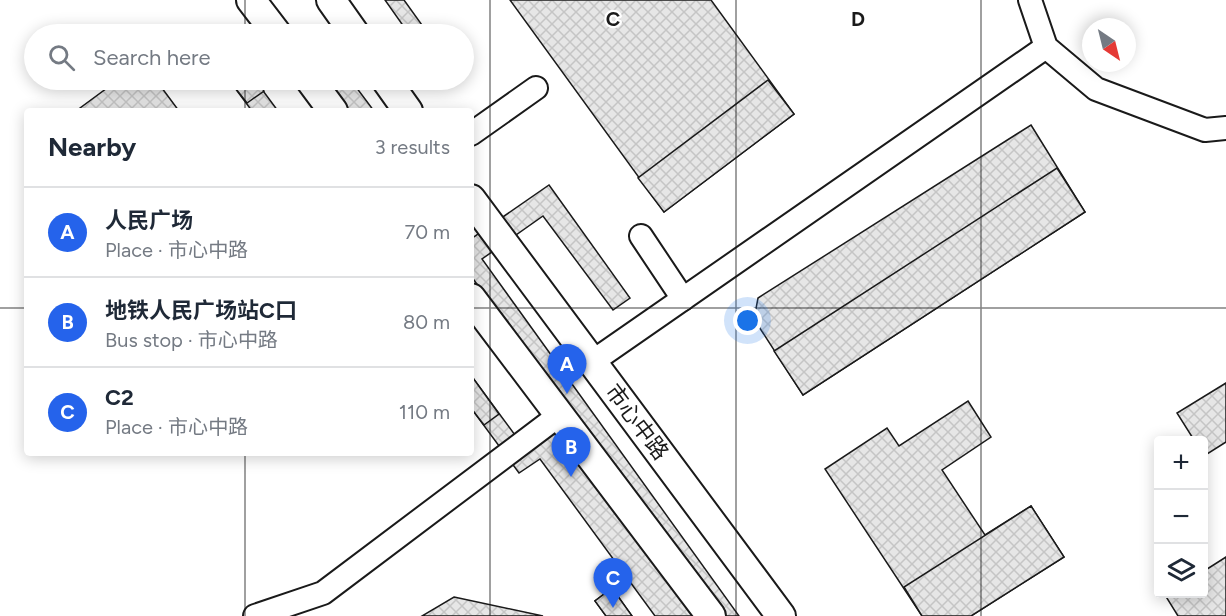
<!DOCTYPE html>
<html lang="en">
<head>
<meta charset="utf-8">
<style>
  :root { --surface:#fff; --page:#f2f2f3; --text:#1f2937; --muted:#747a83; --line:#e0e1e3; --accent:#2563eb }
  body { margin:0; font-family:Figtree,"Noto Sans SC",sans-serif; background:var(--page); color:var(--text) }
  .controls { position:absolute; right:18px; bottom:18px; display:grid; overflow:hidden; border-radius:6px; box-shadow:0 3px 15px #0003 }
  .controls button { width:54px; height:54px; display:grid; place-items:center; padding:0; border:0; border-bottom:2px solid var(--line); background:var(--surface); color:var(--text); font:30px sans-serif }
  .compass { position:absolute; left:1082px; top:18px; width:54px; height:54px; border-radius:50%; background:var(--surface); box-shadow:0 3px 15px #0003; rotate:145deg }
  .you { position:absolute; left:748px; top:321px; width:21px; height:21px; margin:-15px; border:4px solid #fff; border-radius:50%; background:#1a73e8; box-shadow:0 0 0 9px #1a73e833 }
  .badge { display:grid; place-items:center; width:39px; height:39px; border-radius:50%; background:var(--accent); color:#fff; font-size:20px; font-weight:700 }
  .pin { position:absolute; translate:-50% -50px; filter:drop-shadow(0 2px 3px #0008) }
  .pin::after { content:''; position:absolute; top:32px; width:21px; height:18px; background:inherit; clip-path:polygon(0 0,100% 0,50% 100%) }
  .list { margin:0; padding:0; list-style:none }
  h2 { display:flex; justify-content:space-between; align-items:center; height:78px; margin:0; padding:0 24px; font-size:26px }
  h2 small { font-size:20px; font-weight:400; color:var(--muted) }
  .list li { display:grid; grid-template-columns:39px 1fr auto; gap:18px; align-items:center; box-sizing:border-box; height:90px; padding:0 24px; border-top:2px solid var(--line) }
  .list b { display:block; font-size:22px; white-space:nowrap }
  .list p { margin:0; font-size:20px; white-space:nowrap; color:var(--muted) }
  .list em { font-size:20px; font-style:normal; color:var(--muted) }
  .icon { flex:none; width:33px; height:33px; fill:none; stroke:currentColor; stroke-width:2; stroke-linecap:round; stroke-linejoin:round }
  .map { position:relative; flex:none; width:1226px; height:616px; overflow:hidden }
  .search { position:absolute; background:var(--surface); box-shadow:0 3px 15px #0003; left:24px; top:24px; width:450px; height:66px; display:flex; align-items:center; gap:15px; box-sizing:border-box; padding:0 21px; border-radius:33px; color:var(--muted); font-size:22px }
  .panel { position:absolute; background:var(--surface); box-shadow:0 3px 15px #0003; left:24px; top:108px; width:450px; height:348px; border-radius:6px }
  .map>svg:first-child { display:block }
  .building { fill:url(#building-cross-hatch); stroke:#1a1a1a; stroke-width:1.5 }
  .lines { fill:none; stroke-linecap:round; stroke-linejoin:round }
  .minor-casing { stroke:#1a1a1a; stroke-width:26 }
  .major-casing { stroke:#1a1a1a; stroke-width:32 }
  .minor { stroke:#fff; stroke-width:22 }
  .major { stroke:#fff; stroke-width:28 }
  .grid { fill:none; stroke:#1a1a1a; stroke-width:1.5; stroke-opacity:0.55 }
  .labels { text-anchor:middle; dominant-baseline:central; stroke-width:4.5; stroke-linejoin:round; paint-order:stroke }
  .street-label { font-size:22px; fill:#1a1a1a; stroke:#fff }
  .grid-label { font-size:20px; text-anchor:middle; font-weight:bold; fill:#1a1a1a; stroke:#fff; stroke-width:4.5; stroke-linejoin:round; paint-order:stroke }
</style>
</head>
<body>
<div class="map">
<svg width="1226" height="616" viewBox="0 0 1226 616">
  <defs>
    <pattern id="building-cross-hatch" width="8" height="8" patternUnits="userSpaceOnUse" patternTransform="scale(1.5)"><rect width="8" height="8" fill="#e6e6e6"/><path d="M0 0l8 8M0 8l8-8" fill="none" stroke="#c5c5c5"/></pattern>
  </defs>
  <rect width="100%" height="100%" fill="#fff"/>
  <g class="building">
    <path d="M385 0H404L427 32 386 34 402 24Z"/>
    <path d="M510 0H711L794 114 664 212Z"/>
    <path d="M118 80H156L179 111H76Z"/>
    <path d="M229 80H255L278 111H252Z"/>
    <path d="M229 80H255L264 91 247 103Z"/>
    <path d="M328 80H358L353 83 374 111H320L340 97Z"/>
    <path d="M768 80 794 114 664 212 638 178Z"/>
    <path d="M1031 125 1085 212 803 395 754 319 758 298Z"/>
    <path d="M1057 168 1085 212 803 395 774 351Z"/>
    <path d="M549 185 630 298 613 310 543 216 482 259 739 616H655L540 459 519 473 471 408 473 378 523 446 570 412 471 276V239Z"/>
    <path d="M473 378 499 414 484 425 471 408Z"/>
    <path d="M1226 383V442L1204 456V440H1194L1177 413Z"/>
    <path d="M968 401 991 437 942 470 985 535 1031 506 1064 557 971 616H922L825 469 887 428 899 446Z"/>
    <path d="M1031 506 1064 557 971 616H922L904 587Z"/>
    <path d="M1226 557V616H1178L1165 595 1204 594V571Z"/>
    <path d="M612 588 632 616H606L595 601Z"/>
    <path d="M612 588 632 616H606L595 601Z"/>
    <path d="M454 597 543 616H422Z"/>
  </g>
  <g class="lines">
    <g class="minor-casing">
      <g id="minor">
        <path d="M1030 0 1046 47 1096 89 1205 130 1226 128"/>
        <path d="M471 134 536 88"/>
        <path d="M641 236 683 299"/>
        <path d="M592 362 1046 47"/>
        <path d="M255 616 323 593 558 416"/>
      </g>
    </g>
    <g class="major-casing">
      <g id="major">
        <path d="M251 0 277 34"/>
        <path d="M331 0 355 34"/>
        <path d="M310 80 333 111"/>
        <path d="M386 80 408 111"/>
        <path d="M471 199 781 616"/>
        <path d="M471 298 711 616"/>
      </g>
    </g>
    <use href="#minor" class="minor"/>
    <use href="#major" class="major"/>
  </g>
  <path class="grid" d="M245 0V34M490 0V616M736 0V616M981 0V616M245 80V111M0 308H27M471 308H1226M245 453V616"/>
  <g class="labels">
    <g class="street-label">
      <text transform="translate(637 422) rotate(53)">市心中路</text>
    </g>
  </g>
  <g class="grid-label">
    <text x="613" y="26">C</text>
    <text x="858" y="26">D</text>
  </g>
</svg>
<div class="controls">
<button>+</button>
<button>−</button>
<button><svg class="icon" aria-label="layers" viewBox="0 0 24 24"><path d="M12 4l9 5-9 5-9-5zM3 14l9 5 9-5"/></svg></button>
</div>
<svg class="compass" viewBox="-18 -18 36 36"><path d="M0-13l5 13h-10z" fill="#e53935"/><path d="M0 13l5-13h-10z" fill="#747a83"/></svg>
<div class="you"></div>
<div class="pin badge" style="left:567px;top:394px">A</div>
<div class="pin badge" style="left:571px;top:477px">B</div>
<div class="pin badge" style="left:613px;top:608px">C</div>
<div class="search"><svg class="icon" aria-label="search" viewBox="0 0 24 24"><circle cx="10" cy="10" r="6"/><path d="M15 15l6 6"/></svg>Search here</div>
<section class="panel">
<h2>Nearby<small>3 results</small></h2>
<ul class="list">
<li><span class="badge">A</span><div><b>人民广场</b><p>Place · 市心中路</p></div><em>70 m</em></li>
<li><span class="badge">B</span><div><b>地铁人民广场站C口</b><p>Bus stop · 市心中路</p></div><em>80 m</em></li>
<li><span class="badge">C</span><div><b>C2</b><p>Place · 市心中路</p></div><em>110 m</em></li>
</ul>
</section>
</div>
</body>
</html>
